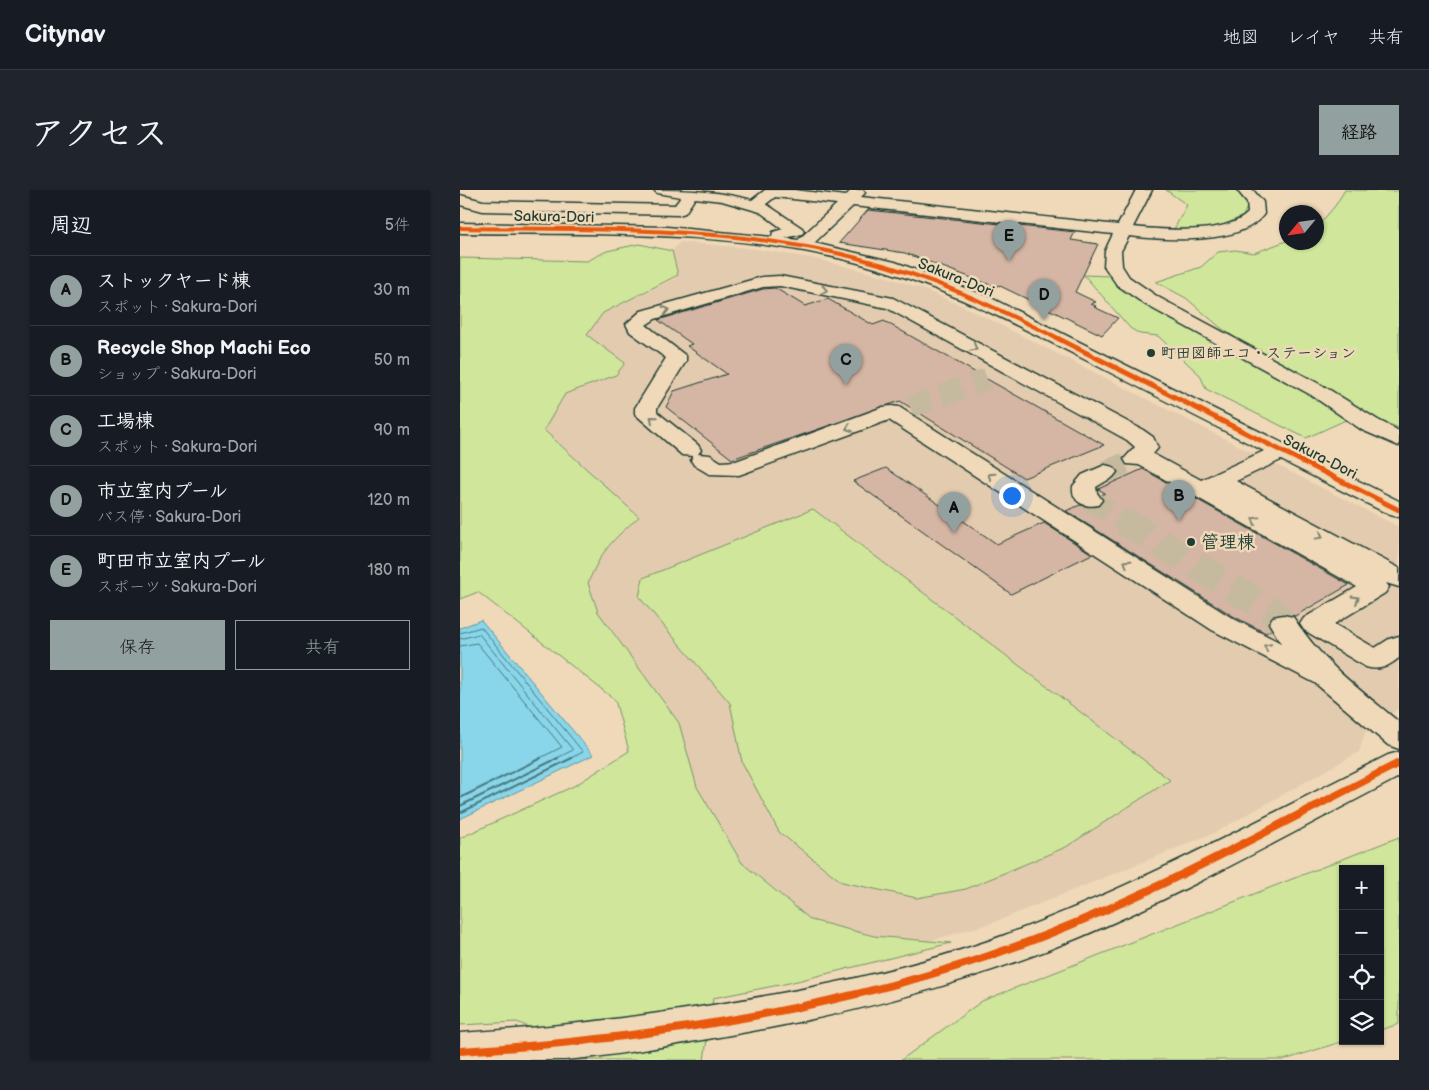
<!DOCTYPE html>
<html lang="ja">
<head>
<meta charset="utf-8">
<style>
  :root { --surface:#171b24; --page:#20242c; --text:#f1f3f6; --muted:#9ea1a6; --line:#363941; --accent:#92a19f }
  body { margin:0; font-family:"Balsamiq Sans","Klee One",sans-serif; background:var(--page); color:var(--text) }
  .controls { position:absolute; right:15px; bottom:15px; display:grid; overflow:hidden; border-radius:0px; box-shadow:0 1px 4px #0004 }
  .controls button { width:45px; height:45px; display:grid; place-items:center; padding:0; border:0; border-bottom:1px solid var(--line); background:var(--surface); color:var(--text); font:25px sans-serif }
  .compass { position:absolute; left:819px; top:15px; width:45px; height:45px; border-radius:50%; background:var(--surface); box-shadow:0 1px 4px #0004; rotate:241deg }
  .you { position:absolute; left:551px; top:305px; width:18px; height:18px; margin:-12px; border:4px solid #fff; border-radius:50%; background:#1a73e8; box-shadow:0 0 0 8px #1a73e833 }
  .badge { display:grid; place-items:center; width:32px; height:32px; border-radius:50%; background:var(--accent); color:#111; font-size:16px; font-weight:700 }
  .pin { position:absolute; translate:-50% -41px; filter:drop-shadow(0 1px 2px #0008) }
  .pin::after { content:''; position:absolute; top:26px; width:18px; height:15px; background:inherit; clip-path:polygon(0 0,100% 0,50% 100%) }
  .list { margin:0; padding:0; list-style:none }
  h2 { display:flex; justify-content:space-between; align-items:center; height:65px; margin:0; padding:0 20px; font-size:21px }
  h2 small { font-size:16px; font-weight:400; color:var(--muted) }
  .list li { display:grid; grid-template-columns:32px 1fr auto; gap:15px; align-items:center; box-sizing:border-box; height:70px; padding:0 20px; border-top:1px solid var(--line) }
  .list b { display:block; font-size:19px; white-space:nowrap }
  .list p { margin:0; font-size:16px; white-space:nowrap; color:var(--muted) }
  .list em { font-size:16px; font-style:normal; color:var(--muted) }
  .actions { display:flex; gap:10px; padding:15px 20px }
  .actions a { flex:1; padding:11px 0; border:1px solid var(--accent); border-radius:0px; text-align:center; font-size:18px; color:var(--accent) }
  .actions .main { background:var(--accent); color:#111 }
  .icon { flex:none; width:28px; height:28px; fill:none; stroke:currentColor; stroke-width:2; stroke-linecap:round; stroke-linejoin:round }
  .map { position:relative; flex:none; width:939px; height:870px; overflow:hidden; border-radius:0px }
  header { display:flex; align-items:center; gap:30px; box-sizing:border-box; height:70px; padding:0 25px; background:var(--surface); border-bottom:1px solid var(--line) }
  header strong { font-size:24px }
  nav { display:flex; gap:28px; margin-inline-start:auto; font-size:18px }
  .intro { display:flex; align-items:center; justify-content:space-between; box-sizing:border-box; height:120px; padding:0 30px }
  h1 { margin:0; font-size:35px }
  .button { padding:12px 22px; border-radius:0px; background:var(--accent); color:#111; font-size:18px; font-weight:700 }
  main { display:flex; gap:30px; padding:0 30px }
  aside { flex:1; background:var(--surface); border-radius:0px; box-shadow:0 1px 4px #0004 }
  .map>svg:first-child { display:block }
  .built { fill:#e3cbaf }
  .green { fill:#cfe69b; stroke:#779268 }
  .water { fill:#89d5ea; stroke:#5f98a1 }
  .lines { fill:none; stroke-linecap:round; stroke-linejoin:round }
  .shore-far1 { stroke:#497a7d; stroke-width:1 }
  .shore { stroke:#497a7d; stroke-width:2 }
  .building { fill:#d5b5a4; stroke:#1f3d34 }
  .minor-tunnel-far1 { stroke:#c5ba9e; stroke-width:22; stroke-dasharray:22 11; stroke-linecap:butt }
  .minor-tunnel { stroke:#c5ba9e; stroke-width:28; stroke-dasharray:28 14; stroke-linecap:butt }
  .minor-casing { stroke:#1f3d34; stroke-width:3 }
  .minor { fill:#efd9b8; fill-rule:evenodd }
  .cycleway-far2-casing { stroke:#efd9b8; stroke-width:5.5 }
  .cycleway-far1-casing { stroke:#efd9b8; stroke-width:8 }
  .cycleway-casing { stroke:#efd9b8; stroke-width:11 }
  .cycleway-far2 { stroke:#e8590c; stroke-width:4 }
  .cycleway-far1 { stroke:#e8590c; stroke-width:5 }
  .cycleway { stroke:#e8590c; stroke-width:8 }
  .oneway { stroke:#7d836f }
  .poi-dot { fill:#1f3d34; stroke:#efd9b8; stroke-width:2 }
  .labels { text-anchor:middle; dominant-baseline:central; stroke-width:5; stroke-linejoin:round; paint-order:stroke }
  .far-street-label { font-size:15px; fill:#1f3d34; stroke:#efd9b8 }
  .far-poi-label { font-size:15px; font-weight:bold; fill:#1f3d34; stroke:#efd9b8; text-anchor:start }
  .poi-label { font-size:18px; font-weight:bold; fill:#1f3d34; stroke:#efd9b8; text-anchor:start }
</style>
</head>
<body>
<header>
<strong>Citynav</strong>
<nav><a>地図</a><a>レイヤ</a><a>共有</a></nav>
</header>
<div class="intro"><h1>アクセス</h1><a class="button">経路</a></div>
<main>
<aside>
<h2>周辺<small>5件</small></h2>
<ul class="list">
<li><span class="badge">A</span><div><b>ストックヤード棟</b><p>スポット · Sakura-Dori</p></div><em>30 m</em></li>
<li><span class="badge">B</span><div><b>Recycle Shop Machi Eco</b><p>ショップ · Sakura-Dori</p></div><em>50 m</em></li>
<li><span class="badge">C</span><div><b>工場棟</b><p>スポット · Sakura-Dori</p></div><em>90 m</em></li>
<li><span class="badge">D</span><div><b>市立室内プール</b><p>バス停 · Sakura-Dori</p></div><em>120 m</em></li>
<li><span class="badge">E</span><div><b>町田市立室内プール</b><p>スポーツ · Sakura-Dori</p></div><em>180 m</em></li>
</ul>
<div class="actions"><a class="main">保存</a><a>共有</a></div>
</aside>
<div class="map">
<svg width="939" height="870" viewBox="0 0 939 870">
  <rect width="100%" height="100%" fill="#efd9b8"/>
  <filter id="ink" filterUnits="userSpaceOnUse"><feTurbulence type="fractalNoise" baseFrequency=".02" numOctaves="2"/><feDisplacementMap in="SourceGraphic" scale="10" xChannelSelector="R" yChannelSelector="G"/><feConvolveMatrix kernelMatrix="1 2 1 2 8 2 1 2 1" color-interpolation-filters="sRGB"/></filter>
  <g filter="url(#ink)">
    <path class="built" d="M220 52 288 58 352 68 427 87 465 100 505 117 939 337V518L905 543 899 562 754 643 532 733 469 751 414 746 351 730 282 673 237 597 219 533 138 422 128 393 139 366 159 344 179 328 84 240 105 204 156 185 165 173 126 145 143 123 216 88 218 85 212 61Z"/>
    <g class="green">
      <path d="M706 0H776L788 15 783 26 756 38 713 41 727 15Z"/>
      <path d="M885 0 939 1V238L908 226 805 168 761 138 726 108 696 92 741 77 758 62 775 60 794 63 826 51 856 52 857 37 875 16Z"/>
      <path d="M179 54 212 61 218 85 143 123 127 145 165 173 156 185 105 204 84 240 179 327C152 350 142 360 128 393L138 422 219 533 237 597 282 673 351 730 414 746 491 753 329 793 253 808 244 870H79L75 840 57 832 0 835V648L116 595 169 561 155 510 18 402 0 409V68L127 71 147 61Z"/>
      <path d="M624 85 651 86 665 100 849 203 888 229 846 248 746 199 740 185 698 146 680 144 670 138Z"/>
      <path d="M353 319 710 590 606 657 506 699 457 708 382 692 319 642 282 572 270 513 179 407 183 388Z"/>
      <path d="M939 647V834L920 840V679H883L884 851 824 870H441L522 811Z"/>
    </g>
    <path class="water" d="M21 430 133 565 0 629V438Z"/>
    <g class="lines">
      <g class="shore-far1">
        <path d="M0 443 21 437 123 562 109 569"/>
        <path d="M0 449 19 444 113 560 95 569"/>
        <path d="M0 456 17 453 102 557 78 569"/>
      </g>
      <g class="shore">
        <path d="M0 608 81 568"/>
        <path d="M0 616 98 568"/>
        <path d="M0 623 112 568"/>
      </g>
    </g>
    <g class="building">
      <path d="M408 20 615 42 611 50 638 54 615 102 636 112 631 114 636 116 634 117 658 128 642 145 538 95 536 97 445 63 379 53Z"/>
      <path d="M315 98 345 116 368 109 413 135 424 131 644 255 564 288 440 211 272 269 206 217 214 201 267 184 227 156 232 154 198 130 303 99Z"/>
      <path d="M426 278 537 354 584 333 632 364 551 404 393 291Z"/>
      <path d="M683 279 889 395 835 426 823 423 813 425 807 432 811 440 806 443 773 426 606 321 620 315 638 317 644 310 641 305 645 303 638 299Z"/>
    </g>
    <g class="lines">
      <g class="minor-tunnel-far1">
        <path d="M450 217 527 189"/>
        <path d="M645 282 675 269"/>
        <path d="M630 310 666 332"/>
      </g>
      <path class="minor-tunnel" d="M664 331 811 421 823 433"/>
      <g class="minor-casing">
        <g id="minor">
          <path d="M194 0C229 0 259 1 292 10L305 0H334L386 6 391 0H403L405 3 401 7 658 35 676 0H692L673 37C703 40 767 45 788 23L787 12 777 0H793L803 12 804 24C782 56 704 50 669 46L661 61 662 76 669 87 698 107 865 197 918 230 939 241V256L902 240 851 205 686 115 657 95 644 76 645 61 653 44 393 16 354 53 435 72 529 107 939 311V327L930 325 821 270 776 291 939 378V397L926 393 929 397 925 403 874 434 915 458 929 449 939 446V468C927 477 920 481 906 477L844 440 840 434 844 428 897 397 679 275 667 274 664 269 675 257 667 250 427 118 320 96 303 97 195 129 186 135 226 166V171L197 218V222L238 255 241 260 238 264 250 265 261 272 276 271 423 217 431 216 439 217 772 428 821 453 809 433 813 427 823 425 833 427C865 475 895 496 939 532V559L928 555 855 493 752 440 429 230 279 285 249 284 234 275 231 270 233 266 222 265 175 224V218L206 168 170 142 166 134 181 121 302 87 320 86 433 108 683 240 693 247 698 258 693 264 741 290 804 261C739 228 674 195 610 162 541 127 474 93 398 73 269 39 132 45 0 43V33L207 37 312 47 313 42 323 39 300 22 262 11 235 8 225 23 219 25 23 21 0 15V5L23 11 215 15 221 7 197 3ZM315 7 377 14 338 50 325 48 342 44 344 41 342 38 306 14Z"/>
          <path d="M645 275 653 277 657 282 653 287 636 297 637 303 642 310 638 315C625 318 611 312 613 296L622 285Z"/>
          <path d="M939 562V587C833 642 728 702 618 748 499 797 375 828 248 849 201 857 153 866 105 870 70 870 35 870 0 870V843C87 838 173 828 259 814 355 798 453 779 545 745 678 696 802 628 928 565Z"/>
        </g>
      </g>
      <use href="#minor" class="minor"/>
      <g class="cycleway-far2-casing">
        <path id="cycleway-far2" d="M0 38C135 40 274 35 405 70 472 87 532 116 593 146"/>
      </g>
      <g class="cycleway-far1-casing">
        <path id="cycleway-far1" d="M591 145 939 320"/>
      </g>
      <g class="cycleway-casing">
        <path id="cycleway" d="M0 861C182 850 385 819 557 756 690 707 813 637 939 573"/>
      </g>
      <use href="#cycleway-far2" class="cycleway-far2"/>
      <use href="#cycleway-far1" class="cycleway-far1"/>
      <use href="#cycleway" class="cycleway"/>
    </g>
    <defs><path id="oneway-chevron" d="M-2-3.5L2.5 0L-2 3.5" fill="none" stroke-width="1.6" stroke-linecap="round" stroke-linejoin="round" transform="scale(1.25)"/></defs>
    <g class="oneway">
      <use href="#oneway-chevron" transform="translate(364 100) rotate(11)"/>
      <use href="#oneway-chevron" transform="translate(206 120) rotate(-16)"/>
      <use href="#oneway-chevron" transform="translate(514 158) rotate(28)"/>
      <use href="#oneway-chevron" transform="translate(193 229) rotate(-141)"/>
      <use href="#oneway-chevron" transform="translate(389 238) rotate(160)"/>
      <use href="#oneway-chevron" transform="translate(531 286) rotate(-147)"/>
      <use href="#oneway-chevron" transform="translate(795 330) rotate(-151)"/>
      <use href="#oneway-chevron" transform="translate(860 346) rotate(29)"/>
      <use href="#oneway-chevron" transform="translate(667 373) rotate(-147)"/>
      <use href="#oneway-chevron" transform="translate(896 409) rotate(-31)"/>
      <use href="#oneway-chevron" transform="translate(807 457) rotate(-153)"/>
    </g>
  </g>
  <g class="poi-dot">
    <circle cx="691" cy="163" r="5"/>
    <circle cx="731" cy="352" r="5"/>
  </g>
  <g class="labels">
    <g class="far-street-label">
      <text transform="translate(94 27) rotate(1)">Sakura-Dori</text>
      <text transform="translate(496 88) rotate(22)">Sakura-Dori</text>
      <text transform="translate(860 267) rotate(27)">Sakura-Dori</text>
    </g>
    <g class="far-poi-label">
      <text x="701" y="163">町田図師エコ・ステーション</text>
    </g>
    <g class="poi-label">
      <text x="741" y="352">管理棟</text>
    </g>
  </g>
</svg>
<div class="controls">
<button>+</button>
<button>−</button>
<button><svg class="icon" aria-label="locate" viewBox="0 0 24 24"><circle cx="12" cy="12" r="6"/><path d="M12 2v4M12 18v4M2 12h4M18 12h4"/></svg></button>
<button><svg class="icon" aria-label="layers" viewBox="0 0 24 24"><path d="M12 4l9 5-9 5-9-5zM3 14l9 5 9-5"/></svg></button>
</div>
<svg class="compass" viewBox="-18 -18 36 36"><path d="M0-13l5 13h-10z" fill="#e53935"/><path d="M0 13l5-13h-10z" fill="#9ea1a6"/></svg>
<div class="you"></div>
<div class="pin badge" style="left:494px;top:343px">A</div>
<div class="pin badge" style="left:719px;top:331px">B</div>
<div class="pin badge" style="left:386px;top:195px">C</div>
<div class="pin badge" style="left:584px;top:130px">D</div>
<div class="pin badge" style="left:549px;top:71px">E</div>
</div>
</main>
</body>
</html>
